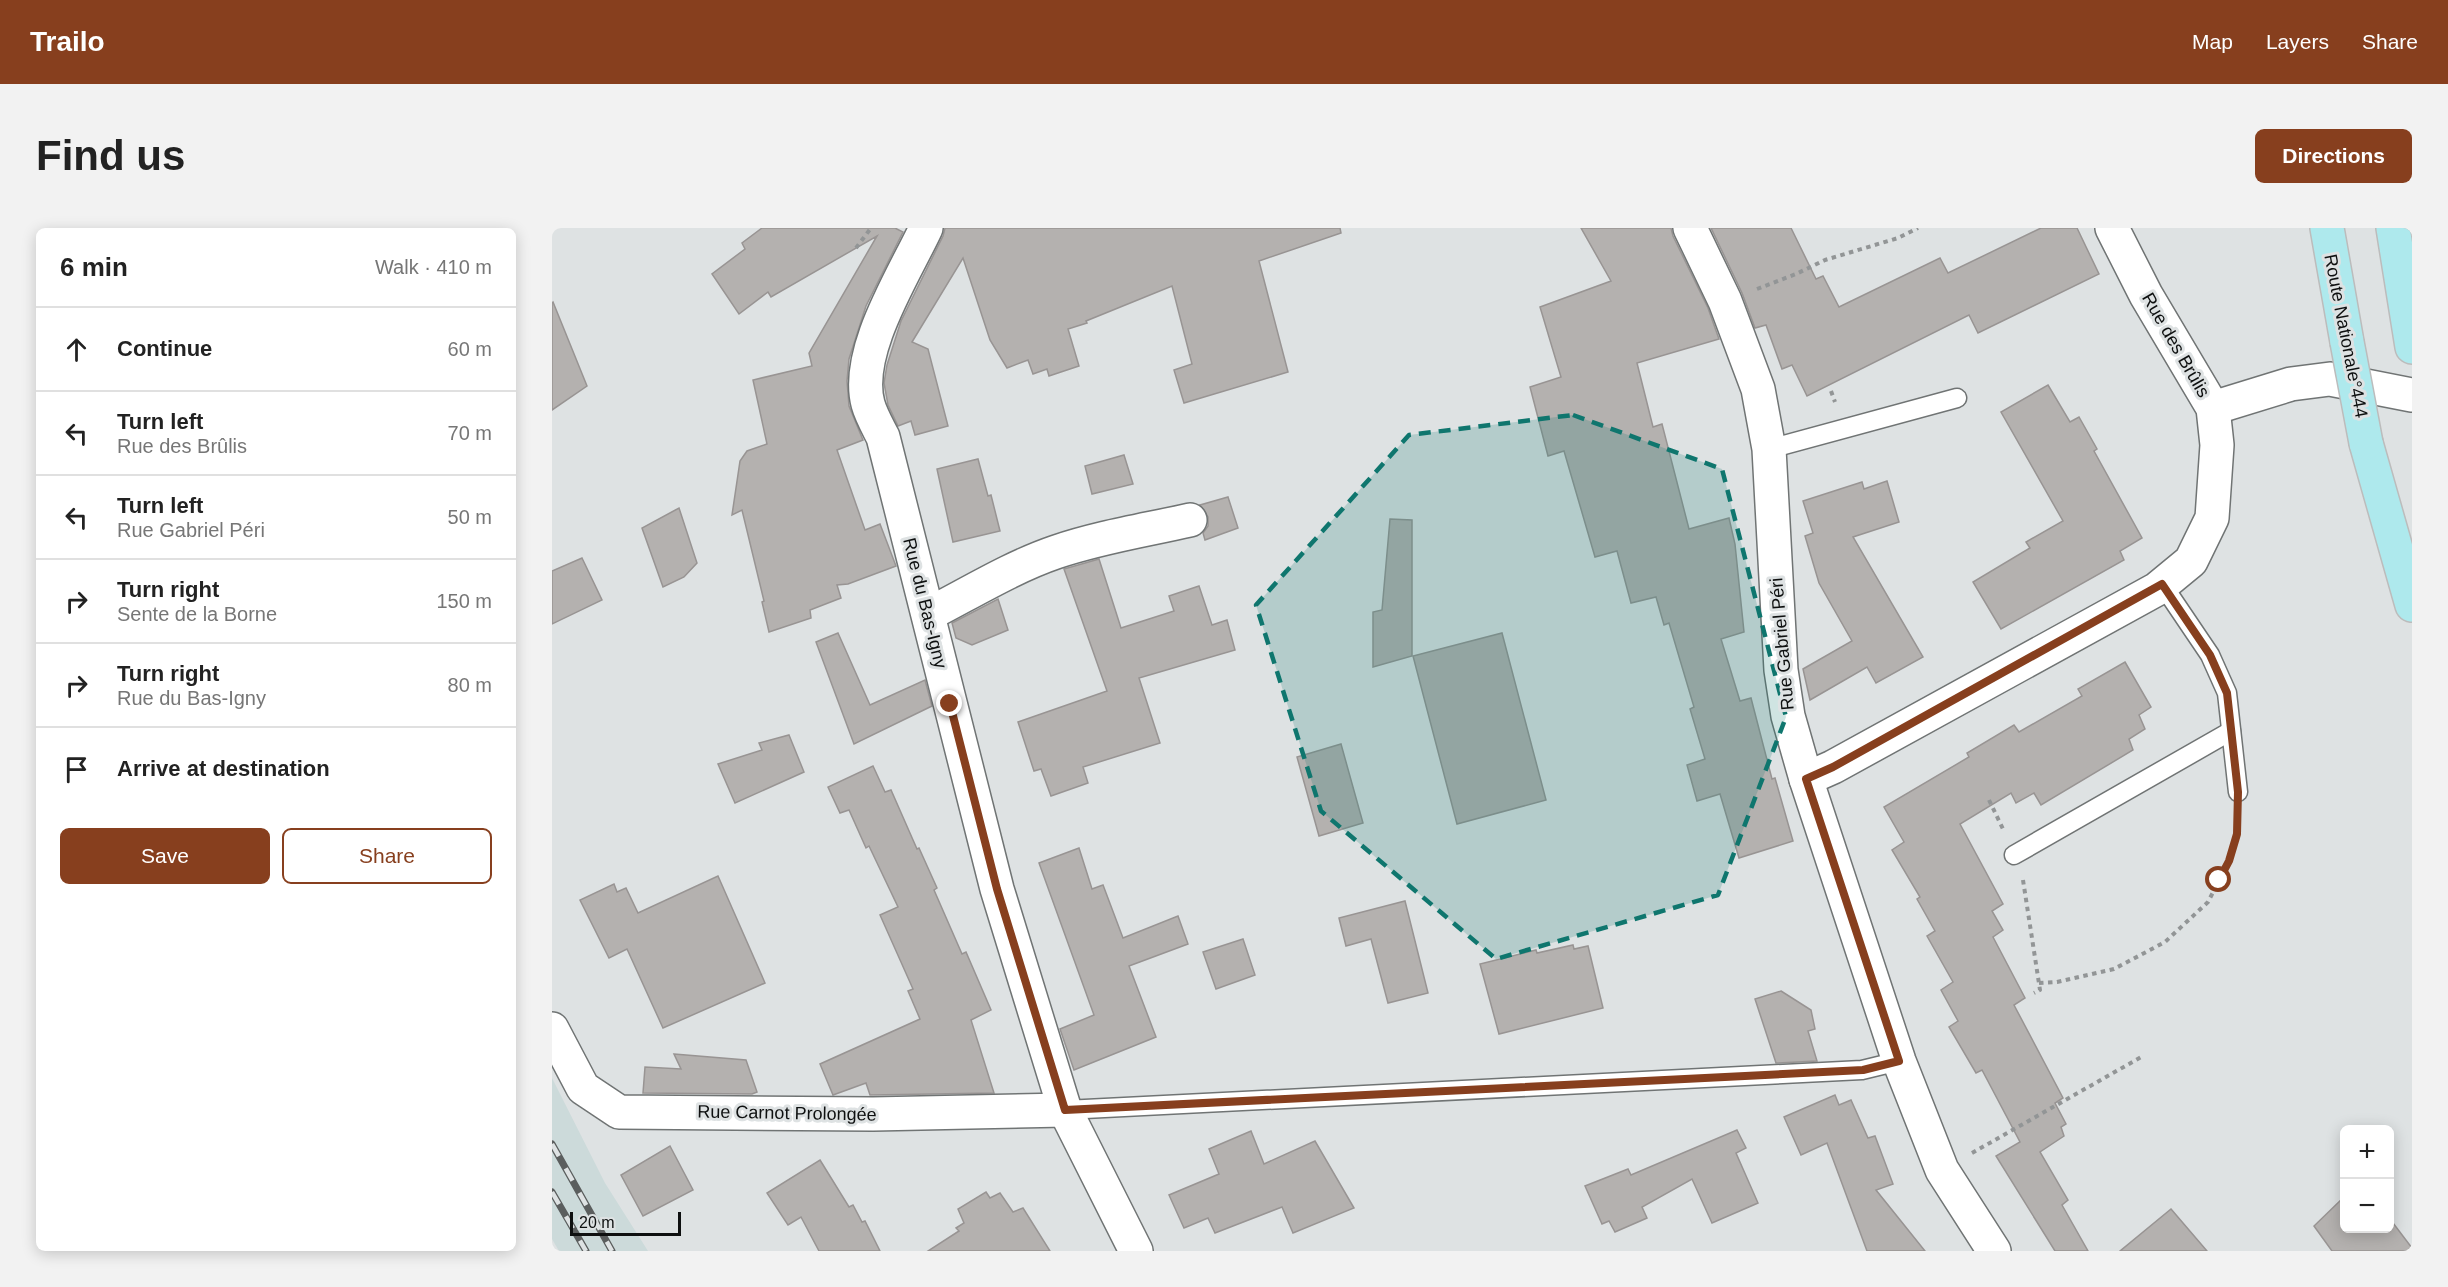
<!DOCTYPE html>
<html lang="en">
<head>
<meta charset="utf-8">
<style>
  :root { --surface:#fff; --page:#f2f2f2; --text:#222; --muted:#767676; --line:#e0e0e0; --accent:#873f1e }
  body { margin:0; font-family:Helvetica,sans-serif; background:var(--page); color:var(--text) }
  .controls { position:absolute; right:18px; bottom:18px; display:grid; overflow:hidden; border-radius:9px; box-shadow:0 3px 15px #0003 }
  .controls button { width:54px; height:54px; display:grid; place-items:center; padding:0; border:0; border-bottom:2px solid var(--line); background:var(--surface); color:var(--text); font:30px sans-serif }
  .scale { position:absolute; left:18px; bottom:15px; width:111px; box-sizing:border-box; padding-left:6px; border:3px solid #0e1010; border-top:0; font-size:16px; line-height:21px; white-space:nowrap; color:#0e1010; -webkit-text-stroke:4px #dee2e3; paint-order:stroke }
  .stop { position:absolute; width:18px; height:18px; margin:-14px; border:4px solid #873f1e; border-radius:50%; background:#fff }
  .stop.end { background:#873f1e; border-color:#fff; box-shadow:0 2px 6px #0008 }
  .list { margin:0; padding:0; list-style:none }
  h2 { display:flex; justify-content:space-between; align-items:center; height:78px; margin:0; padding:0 24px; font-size:26px }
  h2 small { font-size:20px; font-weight:400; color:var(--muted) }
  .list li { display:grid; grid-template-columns:39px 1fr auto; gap:18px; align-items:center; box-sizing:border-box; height:84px; padding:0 24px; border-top:2px solid var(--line) }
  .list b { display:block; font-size:22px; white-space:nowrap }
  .list p { margin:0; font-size:20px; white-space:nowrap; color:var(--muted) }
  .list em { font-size:20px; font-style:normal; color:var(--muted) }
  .actions { display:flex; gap:12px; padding:18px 24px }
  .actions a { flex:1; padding:14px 0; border:2px solid var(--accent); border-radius:9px; text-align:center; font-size:21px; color:var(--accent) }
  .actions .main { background:var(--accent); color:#fff }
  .icon { flex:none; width:33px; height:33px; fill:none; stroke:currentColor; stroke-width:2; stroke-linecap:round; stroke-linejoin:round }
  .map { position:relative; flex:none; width:1860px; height:1023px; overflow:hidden; border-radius:9px }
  header { display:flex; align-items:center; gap:36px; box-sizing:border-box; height:84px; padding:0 30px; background:var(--accent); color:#fff }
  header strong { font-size:28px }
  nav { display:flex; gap:33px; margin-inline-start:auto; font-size:21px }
  .intro { display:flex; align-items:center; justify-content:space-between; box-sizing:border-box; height:144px; padding:0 36px }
  h1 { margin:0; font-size:42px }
  .button { padding:15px 27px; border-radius:9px; background:var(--accent); color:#fff; font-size:21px; font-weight:700 }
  main { display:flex; gap:36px; padding:0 36px }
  aside { flex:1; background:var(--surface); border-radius:9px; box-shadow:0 3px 15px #0003 }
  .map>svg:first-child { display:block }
  .built { fill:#ccdada }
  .building { fill:#b4b1af; stroke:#989493; stroke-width:1.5 }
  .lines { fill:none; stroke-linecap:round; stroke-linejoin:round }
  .lane-casing { stroke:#707474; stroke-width:21 }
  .street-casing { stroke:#707474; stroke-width:36 }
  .secondary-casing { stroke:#707474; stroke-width:36 }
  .primary-casing { stroke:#bcbcbc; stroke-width:36 }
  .path { stroke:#929596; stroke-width:4; stroke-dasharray:4.5 4.5; stroke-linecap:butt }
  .lane { stroke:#fff; stroke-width:18 }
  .street { stroke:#fff; stroke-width:33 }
  .secondary { stroke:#fff; stroke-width:33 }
  .primary { stroke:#aee9ed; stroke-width:33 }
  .rail-casing { stroke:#5b5e5e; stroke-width:7 }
  .rail { stroke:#dee2e3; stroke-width:4.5; stroke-dasharray:14; stroke-linecap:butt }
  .primary-bridge-casing { stroke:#bcbcbc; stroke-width:36; stroke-linecap:butt }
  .primary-bridge { stroke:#aee9ed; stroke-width:33 }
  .route { stroke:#873f1e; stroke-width:8 }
  .marked { fill:#0f766e; fill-opacity:0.2; stroke:#0f766e; stroke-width:4.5; stroke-dasharray:12 8; stroke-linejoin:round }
  .labels { text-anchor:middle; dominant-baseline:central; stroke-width:6; stroke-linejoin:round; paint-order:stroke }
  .street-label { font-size:18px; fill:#0e1010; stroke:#dee2e3 }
</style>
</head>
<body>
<header>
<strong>Trailo</strong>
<nav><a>Map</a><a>Layers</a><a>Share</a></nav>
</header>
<div class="intro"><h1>Find us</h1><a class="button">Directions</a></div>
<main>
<aside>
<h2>6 min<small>Walk · 410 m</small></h2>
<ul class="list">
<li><svg class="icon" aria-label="ahead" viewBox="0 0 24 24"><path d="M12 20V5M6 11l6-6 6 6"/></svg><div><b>Continue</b></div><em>60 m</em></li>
<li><svg class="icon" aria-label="left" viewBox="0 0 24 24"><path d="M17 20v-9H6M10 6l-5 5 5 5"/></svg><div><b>Turn left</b><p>Rue des Brûlis</p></div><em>70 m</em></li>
<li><svg class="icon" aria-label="left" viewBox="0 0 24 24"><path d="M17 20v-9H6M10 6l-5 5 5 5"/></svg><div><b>Turn left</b><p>Rue Gabriel Péri</p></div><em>50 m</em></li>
<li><svg class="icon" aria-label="right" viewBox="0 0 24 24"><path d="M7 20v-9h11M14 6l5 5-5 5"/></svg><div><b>Turn right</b><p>Sente de la Borne</p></div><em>150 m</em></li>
<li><svg class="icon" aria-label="right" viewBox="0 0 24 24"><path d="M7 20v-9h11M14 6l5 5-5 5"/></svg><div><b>Turn right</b><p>Rue du Bas-Igny</p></div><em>80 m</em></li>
<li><svg class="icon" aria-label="arrive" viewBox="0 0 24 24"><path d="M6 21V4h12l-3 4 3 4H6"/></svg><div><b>Arrive at destination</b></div></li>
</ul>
<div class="actions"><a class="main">Save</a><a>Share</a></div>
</aside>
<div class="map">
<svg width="1860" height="1023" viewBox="0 0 1860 1023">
  <rect width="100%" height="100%" fill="#dee2e3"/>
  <path class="built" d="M0 850 53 955 96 1023H7L0 1011Z"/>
  <g class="building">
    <path d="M210 0H343L351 4 314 78 297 131 295 153 297 178 311 212 285 222 313 302 328 296 344 338 296 356 285 357 289 370 258 382 259 390 217 404 210 374 212 373 190 282 180 287 188 233 195 223 215 216 201 152 260 138 257 125 325 8 219 69 216 64 187 86 160 46 193 21 190 15Z"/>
    <path d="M393 0H788L789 5 707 33 736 144 632 175 622 142 640 136 620 58 534 93 535 95 516 101 527 138 497 148 495 141 481 146 476 132 455 140 438 112 411 30 360 114 376 121 396 198 363 207 359 193 346 198 336 177 332 155 335 137 349 93 391 8Z"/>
    <path d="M1029 0H1119L1121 8 1156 80 1167 111 1085 135 1101 199 1110 196 1137 301 1177 290 1183 316 1192 404 1169 411 1188 473 1199 470 1220 551 1223 550 1241 613 1187 630 1168 566 1145 573 1135 537 1153 531 1138 481 1142 479 1117 395 1112 397 1104 369 1079 375 1065 323 1043 329 1012 223 996 228 978 159 1009 149 988 79 1059 53Z"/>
    <path d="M1159 0H1239L1264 51 1271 48 1287 79 1388 30 1396 45 1489 0H1525L1547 46 1426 105 1417 87 1255 168 1240 137 1230 141 1214 97 1203 100 1190 65Z"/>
    <path d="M1 74 35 158 0 182V75Z"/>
    <path d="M1496 157 1518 194 1527 189 1545 221 1542 223 1590 310 1568 323 1572 332 1449 401 1421 354 1478 320 1474 314 1511 293 1449 184Z"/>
    <path d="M572 227 581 256 540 266 533 238Z"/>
    <path d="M426 231 436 268 439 267 448 303 401 314 385 241Z"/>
    <path d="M1335 253 1347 294 1301 309 1371 429 1324 455 1315 439 1258 472 1251 441 1300 413 1267 355 1253 308 1261 305 1251 273 1310 254 1312 261Z"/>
    <path d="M676 269 686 300 653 312 651 305 656 298V289L648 277Z"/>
    <path d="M127 280 145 335 132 349 111 359 90 300Z"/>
    <path d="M838 291 860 292V428L821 439V384L830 382Z"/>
    <path d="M30 330 50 372 0 396V343Z"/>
    <path d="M547 331 569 400 622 383 617 368 647 358 660 397 675 392 683 422 587 450 608 515 531 539 536 555 499 568 489 541 482 543 466 494 555 463 512 341Z"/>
    <path d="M446 371 456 402 420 417 404 410 400 395Z"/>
    <path d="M286 405 318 477 373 452 380 478 302 516 264 414Z"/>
    <path d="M950 405 994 572 905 596 861 428Z"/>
    <path d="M1573 434 1599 479 1587 487 1593 501 1577 511 1581 522 1489 577 1482 565 1464 575 1459 565 1408 596 1451 676 1440 683 1451 702 1441 709 1473 770 1462 777 1511 870 1503 875 1514 896 1509 899 1512 908 1488 924 1516 972 1510 977 1536 1023H1503L1444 928 1468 914 1430 842 1424 845 1397 799 1406 793 1389 762 1401 754 1375 708 1383 703 1365 671 1368 669 1340 622 1352 614 1332 579 1417 529 1415 525 1462 497 1467 504 1530 468 1526 461Z"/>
    <path d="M237 507 252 544 183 575 166 536 210 522 207 515Z"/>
    <path d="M789 516 811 595 767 608 745 529Z"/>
    <path d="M321 538 333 564 339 562 365 621 367 620 385 660 382 662 410 726 414 724 439 782 419 792 442 865 318 867 314 855 281 867 268 836 368 791 356 763 361 761 328 687 346 679 317 618 314 620 297 582 288 585 276 559Z"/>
    <path d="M527 620 540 661 551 657 571 710 626 688 636 716 577 738 604 809 522 842 508 801 542 787 487 635Z"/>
    <path d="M166 648 213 755 111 800 75 721 57 730 28 672 62 656 65 664 74 660 86 685Z"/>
    <path d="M853 673 876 765 836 775 819 711 794 718 787 690Z"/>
    <path d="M691 711 703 747 664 761 651 724Z"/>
    <path d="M1021 717 1022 721 1036 718 1051 780 947 806 928 736 984 722 985 725Z"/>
    <path d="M1229 763 1259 782 1263 801 1256 803 1265 833 1224 835 1203 771Z"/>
    <path d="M122 826 194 832 205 864 200 866 91 865 93 839 129 841Z"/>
    <path d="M1283 867 1287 877 1299 872 1316 910 1323 908 1341 956 1324 962 1373 1023H1315L1275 915 1249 927 1232 889Z"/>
    <path d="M1185 902 1194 920 1184 925 1206 975 1160 995 1140 951 1090 979 1095 990 1063 1004 1057 993 1050 996 1033 958 1076 941 1079 947Z"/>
    <path d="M699 903 712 936 763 913 802 980 741 1005 730 979 663 1005 656 990 632 1000 617 967 667 946 657 921Z"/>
    <path d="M118 918 141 962 91 988 69 947Z"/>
    <path d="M268 932 297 979 301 977 310 994 313 993 328 1023H267L249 989 236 997 215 965Z"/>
    <path d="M434 964 438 970 448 965 461 984 471 980 498 1023H376L407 1003 404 1000 412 995 406 981Z"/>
    <path d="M1792 969V1000H1838V991L1860 1020V1023H1780L1762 998Z"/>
    <path d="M1619 981 1655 1023H1568Z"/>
  </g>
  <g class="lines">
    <g class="lane-casing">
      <g id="lane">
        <path d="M1217 221 1405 170"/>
        <path d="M1610 356 1658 427 1675 465 1686 564"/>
        <path d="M1462 627 1679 503"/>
        <path d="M513 882 1310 842 1347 833"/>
      </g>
    </g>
    <g class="street-casing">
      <g id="street">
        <path d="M374 0C352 47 302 124 316 176 319 187 326 199 331 209L445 661 513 882 584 1023"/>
        <path d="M1661 180 1739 156 1778 151 1860 167"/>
        <path d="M377 386C418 365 460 339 504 324 548 309 594 302 638 292"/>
        <path d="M1254 551 1281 539 1605 361 1639 333 1660 290 1665 217 1661 180 1594 67 1560 0"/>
        <path d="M0 801 31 860 67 884 321 886 513 882"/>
      </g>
    </g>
    <g class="secondary-casing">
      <path id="secondary" d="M1138 0 1173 73 1206 161 1217 221 1229 442 1236 488 1254 551 1347 833 1390 942 1442 1023"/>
    </g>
    <g class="primary-casing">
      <g id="primary">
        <path d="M1775 0 1795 114"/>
        <path d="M1841 0 1860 119"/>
        <path d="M1814 215 1860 377"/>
      </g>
    </g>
    <g class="path">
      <path d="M304 20 319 0"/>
      <path d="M1205 61 1244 46 1273 32 1346 10 1366 0"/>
      <path d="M1279 163 1283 174"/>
      <path d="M1437 572 1451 601"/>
      <path d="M1471 652 1488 762 1482 765"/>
      <path d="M1487 755 1505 754 1562 741 1613 714 1656 674 1677 633 1685 606V592"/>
      <path d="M1420 925 1591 828"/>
    </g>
    <use href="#lane" class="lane"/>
    <use href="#street" class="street"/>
    <use href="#secondary" class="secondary"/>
    <use href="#primary" class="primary"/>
    <g class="rail-casing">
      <g id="rail">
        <path d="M0 916 60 1023"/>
        <path d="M0 964 34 1023"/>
      </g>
    </g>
    <use href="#rail" class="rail"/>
    <g class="primary-bridge-casing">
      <path id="primary-bridge" d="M1795 114 1814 215"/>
    </g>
    <use href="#primary-bridge" class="primary-bridge"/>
  </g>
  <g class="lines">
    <path class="route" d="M398 476 445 661 513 882 1311 842 1347 833 1254 551 1281 539 1610 356 1658 427 1675 465 1686 564 1685 606 1677 633 1667 652"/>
  </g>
  <path class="marked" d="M1021 187 1170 241 1234 489 1166 667 944 731 769 583 704 377 857 207Z"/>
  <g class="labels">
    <g class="street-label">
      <text transform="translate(1794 108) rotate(79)">Route Nationale°444</text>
      <text transform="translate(1624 117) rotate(60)">Rue des Brûlis</text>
      <text transform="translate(373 375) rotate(76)">Rue du Bas-Igny</text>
      <text transform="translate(1230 416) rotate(-95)">Rue Gabriel Péri</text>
      <text transform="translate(235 885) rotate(1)">Rue Carnot Prolongée</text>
    </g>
  </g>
</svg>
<div class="controls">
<button>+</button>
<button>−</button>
</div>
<div class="scale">20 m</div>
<div class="stop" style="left:1667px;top:652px"></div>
<div class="stop end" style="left:398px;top:476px"></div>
</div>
</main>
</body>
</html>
